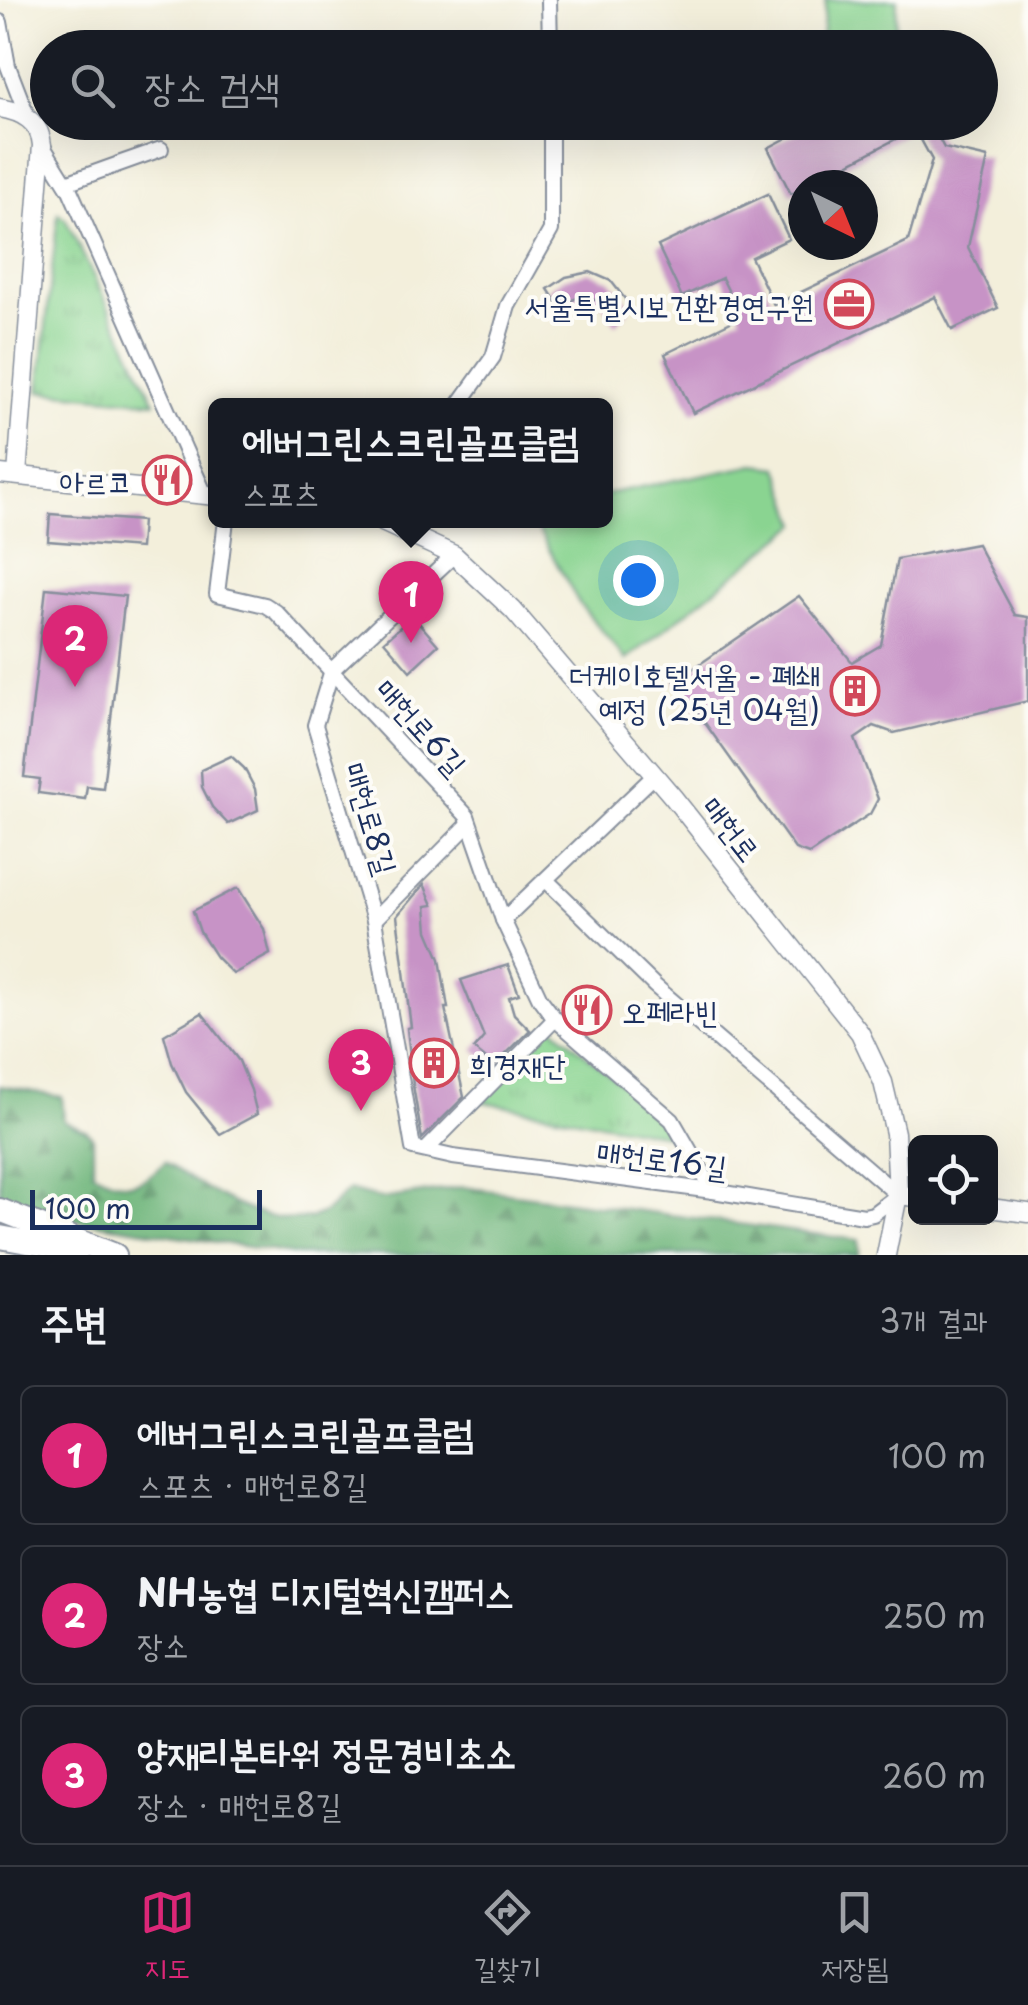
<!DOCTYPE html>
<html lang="ko">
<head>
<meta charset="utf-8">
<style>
  :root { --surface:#171b24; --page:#20242c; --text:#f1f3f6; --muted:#9ea1a6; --line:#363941; --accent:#db2777 }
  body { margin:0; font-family:"Playpen Sans","Poor Story",sans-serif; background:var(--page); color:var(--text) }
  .controls { position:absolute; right:30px; bottom:30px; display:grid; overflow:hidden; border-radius:15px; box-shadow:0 10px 40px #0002 }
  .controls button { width:90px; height:90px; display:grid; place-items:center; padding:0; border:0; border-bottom:2px solid var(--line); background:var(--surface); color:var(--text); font:50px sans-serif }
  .compass { position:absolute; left:788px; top:170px; width:90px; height:90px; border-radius:50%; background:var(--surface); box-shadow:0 10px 40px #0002; rotate:137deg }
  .scale { position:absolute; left:30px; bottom:25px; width:232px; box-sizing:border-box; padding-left:10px; border:5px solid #1b2f5e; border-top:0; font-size:28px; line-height:35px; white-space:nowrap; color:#1b2f5e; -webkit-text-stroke:8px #fdfcf7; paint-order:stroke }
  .you { position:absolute; left:638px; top:580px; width:35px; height:35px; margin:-25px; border:8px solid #fff; border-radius:50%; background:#1a73e8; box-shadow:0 0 0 15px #1a73e833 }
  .badge { display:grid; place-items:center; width:65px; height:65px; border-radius:50%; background:var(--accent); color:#fff; font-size:32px; font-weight:700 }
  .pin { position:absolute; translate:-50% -82px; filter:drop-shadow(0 2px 5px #0008) }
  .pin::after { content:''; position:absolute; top:52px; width:35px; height:30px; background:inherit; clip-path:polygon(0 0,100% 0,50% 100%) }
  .popup { position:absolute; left:208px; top:398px; width:405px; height:130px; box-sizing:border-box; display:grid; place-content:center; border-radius:15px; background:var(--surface); filter:drop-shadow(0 2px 8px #0005); font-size:32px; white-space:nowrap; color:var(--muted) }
  .popup b { font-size:38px; color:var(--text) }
  .popup::after { content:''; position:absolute; left:50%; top:100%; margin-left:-20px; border:20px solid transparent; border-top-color:var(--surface) }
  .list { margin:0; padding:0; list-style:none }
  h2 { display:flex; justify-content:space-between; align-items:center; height:130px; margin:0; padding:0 40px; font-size:42px }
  h2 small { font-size:32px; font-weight:400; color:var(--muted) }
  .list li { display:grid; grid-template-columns:65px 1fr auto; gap:30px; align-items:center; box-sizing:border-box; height:140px; margin:0 20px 20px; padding:0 20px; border:2px solid var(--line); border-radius:15px }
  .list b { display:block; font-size:38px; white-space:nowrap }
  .list p { margin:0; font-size:32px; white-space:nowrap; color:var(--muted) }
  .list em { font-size:32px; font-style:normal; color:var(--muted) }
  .icon { flex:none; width:55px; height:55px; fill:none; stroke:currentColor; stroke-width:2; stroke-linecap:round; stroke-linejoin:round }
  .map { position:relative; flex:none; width:1028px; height:1255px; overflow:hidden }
  .search { position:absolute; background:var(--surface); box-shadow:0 10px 40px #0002; left:30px; right:30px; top:30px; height:110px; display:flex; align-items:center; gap:25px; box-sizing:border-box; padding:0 35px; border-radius:55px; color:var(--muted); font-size:38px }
  .sheet { height:610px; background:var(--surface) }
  nav { display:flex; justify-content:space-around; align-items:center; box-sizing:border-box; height:140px; border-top:2px solid var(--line); background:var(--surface); font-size:28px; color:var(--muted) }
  nav a { display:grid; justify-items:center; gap:5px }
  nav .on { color:var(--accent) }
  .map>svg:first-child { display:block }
  .grass { fill:#8ad491; stroke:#528278; stroke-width:2.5 }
  .forest { fill:url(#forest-firs); stroke:#45726c; stroke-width:2.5 }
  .park { fill:url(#park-tufts); stroke:#528278; stroke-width:2.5 }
  .building { fill:#c793c6 }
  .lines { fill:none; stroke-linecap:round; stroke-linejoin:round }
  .minor-casing { stroke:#878f9c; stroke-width:18 }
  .tertiary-casing { stroke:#878f9c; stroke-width:21 }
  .secondary-casing { stroke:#878f9c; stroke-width:21 }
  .trunk-casing { stroke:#878f9c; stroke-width:26 }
  .minor { stroke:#fff; stroke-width:14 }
  .tertiary { stroke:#fff; stroke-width:18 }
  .secondary { stroke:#fff; stroke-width:18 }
  .trunk { stroke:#fff; stroke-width:22 }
  .labels { text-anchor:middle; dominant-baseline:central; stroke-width:8; stroke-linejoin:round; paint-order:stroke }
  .poi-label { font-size:30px; fill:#1b2f5e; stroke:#fdfcf7; text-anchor:end }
  .street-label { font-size:30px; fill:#1b2f5e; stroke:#fdfcf7 }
</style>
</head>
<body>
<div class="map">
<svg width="1028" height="1255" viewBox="0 0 1028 1255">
  <defs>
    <pattern id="forest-firs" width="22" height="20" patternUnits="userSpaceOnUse" patternTransform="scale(2.5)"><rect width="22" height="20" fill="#6fb67b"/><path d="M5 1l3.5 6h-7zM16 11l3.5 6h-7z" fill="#5a9468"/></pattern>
    <pattern id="park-tufts" width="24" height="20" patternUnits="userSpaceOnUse" patternTransform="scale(2.5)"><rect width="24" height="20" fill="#8ad491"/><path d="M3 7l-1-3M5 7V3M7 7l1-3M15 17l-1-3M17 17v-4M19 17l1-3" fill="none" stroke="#76b67f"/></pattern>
  </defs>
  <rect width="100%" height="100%" fill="#fdfcf7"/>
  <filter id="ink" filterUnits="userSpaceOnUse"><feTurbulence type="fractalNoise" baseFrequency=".01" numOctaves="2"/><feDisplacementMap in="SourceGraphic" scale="20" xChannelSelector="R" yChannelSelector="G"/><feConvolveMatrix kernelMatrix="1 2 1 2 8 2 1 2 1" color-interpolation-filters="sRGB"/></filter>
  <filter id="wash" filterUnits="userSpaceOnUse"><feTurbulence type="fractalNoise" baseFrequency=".0048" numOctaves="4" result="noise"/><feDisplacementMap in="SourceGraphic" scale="40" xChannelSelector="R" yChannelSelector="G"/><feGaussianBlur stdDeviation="2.25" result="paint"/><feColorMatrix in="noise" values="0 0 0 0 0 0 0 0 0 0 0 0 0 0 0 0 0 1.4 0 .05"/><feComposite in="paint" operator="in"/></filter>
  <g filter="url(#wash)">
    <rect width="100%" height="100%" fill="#f3efdb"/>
    <g class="grass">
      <path d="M826 0H897L895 47H821Z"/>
      <path d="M755 464 778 467 798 524 626 660 579 603 533 521 606 520V494Z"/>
    </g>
    <path class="forest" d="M0 1086 62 1097 64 1121 87 1131 93 1138V1172C126 1189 140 1188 165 1162 203 1188 270 1234 319 1215 330 1211 339 1197 349 1190L381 1199 463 1187 859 1240V1255H299L56 1217 0 1199Z"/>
    <g class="park">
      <path d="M58 213 65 218 155 402 39 391Z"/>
      <path d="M552 1026 666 1122 677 1137 480 1101Z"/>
    </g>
    <g id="blocks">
      <g class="building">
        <path d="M817 122H930L944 148 988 158 968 247 998 308 952 330 935 297 693 413 665 354 741 317 722 278 682 297 658 246 768 194 789 239 751 257 774 305 908 241 932 160 915 129 791 194 768 148Z"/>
        <path d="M590 272 611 281 625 299 629 309 616 325 601 301 579 297 559 306 548 289 566 277Z"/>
        <path d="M50 514 142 521 140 548 48 541Z"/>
        <path d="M977 544 1015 615 1028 617V701L894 733 874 726 855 739 878 799 870 814 809 854 795 849 675 681 799 596 852 662 881 645 897 559Z"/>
        <path d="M46 588 125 596 103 788 87 786 85 799 38 793 40 779 24 777Z"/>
        <path d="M413 616 438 645 410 671 384 641Z"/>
        <path d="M231 756 244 768 255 789 258 810 228 824 212 807 202 787 201 770Z"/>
        <path d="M424 884 433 905 426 906 428 931 440 959 448 1008H445L464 1097 422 1139 413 1085 407 1028 411 1027 397 916Z"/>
        <path d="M238 888 264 929 270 954 233 974 216 957 200 932 193 911Z"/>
        <path d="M508 965 519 994 509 997 514 1014 530 1030 489 1071 481 1062 485 1058 474 1049 484 1037 461 980Z"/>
        <path d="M202 1013 239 1061 251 1090 257 1114 220 1134 186 1092 172 1063 164 1035Z"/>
      </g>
    </g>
  </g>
  <g filter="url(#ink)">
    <use href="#blocks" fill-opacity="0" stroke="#878f9c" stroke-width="2.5"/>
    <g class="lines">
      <g class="minor-casing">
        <g id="minor">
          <path d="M549 0 550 48"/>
          <path d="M0 22 8 66 28 118"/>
          <path d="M42 145 70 190 205 495"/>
          <path d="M66 183 161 149 118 164"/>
          <path d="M458 406 493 357 508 306 551 230V122"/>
          <path d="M226 520 217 594 265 605 276 612 467 816 503 920 540 999 555 1019 672 1120 713 1191"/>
          <path d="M454 555 332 670 315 725 374 920 413 1148 453 1157 713 1191 864 1216 873 1214 898 1195 655 986 546 880"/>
          <path d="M374 920 469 824"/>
          <path d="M503 920 655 775"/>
          <path d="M427 1149 555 1019"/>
        </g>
      </g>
      <g class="tertiary-casing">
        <g id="tertiary">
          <path d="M0 108C22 112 40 121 42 145L17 475"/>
          <path d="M898 1195 916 1197"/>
          <path d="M990 1208 1028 1213"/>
        </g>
      </g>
      <g class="secondary-casing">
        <g id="secondary">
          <path d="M0 474 216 496"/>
          <path d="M378 520 454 555 513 610 673 797 860 1033 883 1082 895 1133 898 1195 886 1255"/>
        </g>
      </g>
      <g class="trunk-casing">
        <g id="trunk">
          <path d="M0 1210 115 1255"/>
          <path d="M0 1237 77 1251"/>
        </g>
      </g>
      <use href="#minor" class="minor"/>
      <use href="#tertiary" class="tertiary"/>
      <use href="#secondary" class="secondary"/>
      <use href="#trunk" class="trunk"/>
    </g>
  </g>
  <defs>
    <g id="office-ring" transform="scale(2.5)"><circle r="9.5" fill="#fdfcf7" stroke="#d1495b" stroke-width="1.5"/><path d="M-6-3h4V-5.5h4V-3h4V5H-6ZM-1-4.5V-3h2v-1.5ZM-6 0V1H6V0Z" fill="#d1495b"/></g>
    <g id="restaurant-ring" transform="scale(2.5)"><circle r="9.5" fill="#fdfcf7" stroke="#d1495b" stroke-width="1.5"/><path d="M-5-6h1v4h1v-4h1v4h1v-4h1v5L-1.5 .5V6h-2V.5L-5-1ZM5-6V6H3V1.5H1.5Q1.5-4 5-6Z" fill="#d1495b"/></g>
    <g id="building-ring" transform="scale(2.5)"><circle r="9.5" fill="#fdfcf7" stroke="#d1495b" stroke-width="1.5"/><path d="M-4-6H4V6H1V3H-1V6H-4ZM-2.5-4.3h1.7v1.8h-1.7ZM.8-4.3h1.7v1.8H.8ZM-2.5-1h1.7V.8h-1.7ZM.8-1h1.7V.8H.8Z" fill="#d1495b"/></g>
  </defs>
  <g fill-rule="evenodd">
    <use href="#office-ring" x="849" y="304"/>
    <use href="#restaurant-ring" x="167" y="480"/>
    <use href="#building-ring" x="855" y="691"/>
    <use href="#restaurant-ring" x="587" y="1010"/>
    <use href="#building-ring" x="434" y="1063"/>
  </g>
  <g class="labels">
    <g class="poi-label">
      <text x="814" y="304">서울특별시보건환경연구원</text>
      <text x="132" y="480">아르코</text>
      <text x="820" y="674">더케이호텔서울 - 폐쇄<tspan x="820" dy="34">예정 (25년 04월)</tspan></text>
      <text x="622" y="1010" text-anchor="start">오페라빈</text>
      <text x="469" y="1063" text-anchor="start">희경재단</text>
    </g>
    <g class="street-label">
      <text transform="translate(422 726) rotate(48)">매헌로6길</text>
      <text transform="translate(372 818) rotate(73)">매헌로8길</text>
      <text transform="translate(732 828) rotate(52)">매헌로</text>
      <text transform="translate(662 1158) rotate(7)">매헌로16길</text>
    </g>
  </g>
</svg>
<div class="controls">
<button><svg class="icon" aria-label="locate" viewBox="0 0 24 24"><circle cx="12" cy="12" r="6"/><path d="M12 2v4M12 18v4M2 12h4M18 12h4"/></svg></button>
</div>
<svg class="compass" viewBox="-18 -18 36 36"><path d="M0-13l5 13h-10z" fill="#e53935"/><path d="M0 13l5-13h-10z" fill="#9ea1a6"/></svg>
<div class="scale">100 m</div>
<div class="you"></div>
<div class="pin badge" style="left:411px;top:643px">1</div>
<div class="popup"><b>에버그린스크린골프클럼</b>스포츠</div>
<div class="pin badge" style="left:75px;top:687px">2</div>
<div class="pin badge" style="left:361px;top:1111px">3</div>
<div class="search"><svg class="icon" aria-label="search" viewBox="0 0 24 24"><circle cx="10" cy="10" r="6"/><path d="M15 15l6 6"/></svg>장소 검색</div>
</div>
<section class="sheet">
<h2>주변<small>3개 결과</small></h2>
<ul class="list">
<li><span class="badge">1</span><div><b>에버그린스크린골프클럼</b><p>스포츠 · 매헌로8길</p></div><em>100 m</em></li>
<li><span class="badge">2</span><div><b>NH농협 디지털혁신캠퍼스</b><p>장소</p></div><em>250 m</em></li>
<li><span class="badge">3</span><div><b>양재리본타워 정문경비초소</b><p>장소 · 매헌로8길</p></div><em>260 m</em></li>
</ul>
</section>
<nav>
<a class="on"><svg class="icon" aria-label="map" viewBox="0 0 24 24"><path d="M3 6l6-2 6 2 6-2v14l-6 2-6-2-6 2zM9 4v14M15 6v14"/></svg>지도</a>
<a><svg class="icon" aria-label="directions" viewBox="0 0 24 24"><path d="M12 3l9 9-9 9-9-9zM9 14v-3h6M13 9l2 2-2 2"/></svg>길찾기</a>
<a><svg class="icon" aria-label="saved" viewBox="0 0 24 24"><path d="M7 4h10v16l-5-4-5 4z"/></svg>저장됨</a>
</nav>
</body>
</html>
